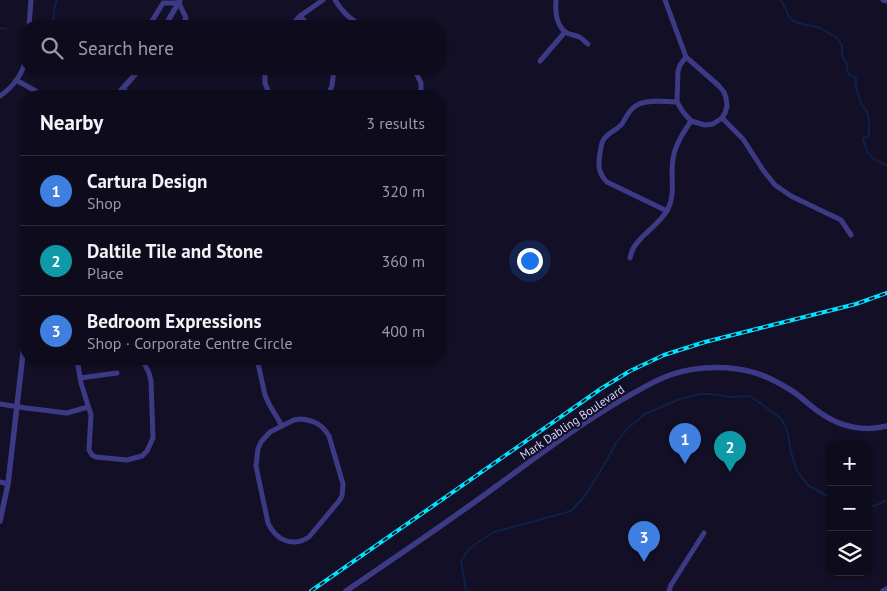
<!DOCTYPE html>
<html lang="en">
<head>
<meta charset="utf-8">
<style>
  :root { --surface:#0e0b1c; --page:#1c1929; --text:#f1f3f6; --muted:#9b9ba3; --line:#2e2b3b; --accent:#00e5ff }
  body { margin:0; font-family:"PT Sans",sans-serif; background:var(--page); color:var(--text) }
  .controls { position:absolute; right:15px; bottom:15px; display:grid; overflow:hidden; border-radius:10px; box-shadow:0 1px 4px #0004 }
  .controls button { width:45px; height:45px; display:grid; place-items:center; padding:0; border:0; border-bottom:1px solid var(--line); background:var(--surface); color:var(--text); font:25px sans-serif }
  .you { position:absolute; left:529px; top:260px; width:18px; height:18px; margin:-12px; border:4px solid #fff; border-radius:50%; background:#1a73e8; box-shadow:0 0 0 8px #1a73e833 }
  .badge { display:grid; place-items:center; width:32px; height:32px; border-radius:50%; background:var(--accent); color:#fff; font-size:16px; font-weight:700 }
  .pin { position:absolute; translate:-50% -41px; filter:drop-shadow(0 1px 2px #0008) }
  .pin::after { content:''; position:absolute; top:26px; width:18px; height:15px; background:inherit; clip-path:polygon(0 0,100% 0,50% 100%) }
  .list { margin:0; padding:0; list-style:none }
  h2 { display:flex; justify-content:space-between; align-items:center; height:65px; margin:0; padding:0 20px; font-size:21px }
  h2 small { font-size:16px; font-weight:400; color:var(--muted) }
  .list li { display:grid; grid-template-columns:32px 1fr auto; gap:15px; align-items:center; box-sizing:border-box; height:70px; padding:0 20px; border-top:1px solid var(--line) }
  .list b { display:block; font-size:19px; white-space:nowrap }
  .list p { margin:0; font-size:16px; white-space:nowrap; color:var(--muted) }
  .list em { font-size:16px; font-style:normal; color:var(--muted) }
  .icon { flex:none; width:28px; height:28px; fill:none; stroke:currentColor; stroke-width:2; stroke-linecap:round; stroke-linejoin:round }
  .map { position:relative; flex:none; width:887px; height:591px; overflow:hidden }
  .search { position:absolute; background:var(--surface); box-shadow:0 1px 4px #0004; left:20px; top:20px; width:425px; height:55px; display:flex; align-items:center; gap:12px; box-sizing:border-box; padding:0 18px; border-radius:20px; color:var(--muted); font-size:19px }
  .panel { position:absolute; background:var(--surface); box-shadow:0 1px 4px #0004; left:20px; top:90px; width:425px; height:275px; border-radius:20px }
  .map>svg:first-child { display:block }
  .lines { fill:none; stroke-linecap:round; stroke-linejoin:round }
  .stream { stroke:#0c2248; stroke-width:2 }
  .minor { stroke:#3d3a85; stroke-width:5 }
  .tertiary { stroke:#3d3a85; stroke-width:5.5 }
  .rail-casing { stroke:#00e5ff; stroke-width:4 }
  .rail { stroke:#130f26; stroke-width:2; stroke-dasharray:5.5; stroke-linecap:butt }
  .labels { text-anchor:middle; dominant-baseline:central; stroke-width:4.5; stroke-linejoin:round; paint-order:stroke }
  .street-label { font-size:12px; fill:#d9d4ff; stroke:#130f26 }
</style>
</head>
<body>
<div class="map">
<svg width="887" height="591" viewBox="0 0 887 591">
  <rect width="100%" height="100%" fill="#130f26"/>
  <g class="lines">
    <g class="stream">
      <path d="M781 0 790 18 795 22 820 28 837 38 842 45V56L846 62 848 73 851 76 856 77C854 85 859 96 861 104 863 107 867 110 868 114 869 119 870 132 868 137L863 138C867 155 870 159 887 165"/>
      <path d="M53 26 54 9 57 0"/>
      <path d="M0 28 6 29"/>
      <path d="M868 505 875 506 887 500"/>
      <path d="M466 591 461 561 469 549 481 540 494 532 571 511 584 497 601 470 616 443 628 428 645 414 680 399 700 394H710L731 397 750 396 778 416 782 420 788 433 790 448 796 469 800 475 809 486 831 498"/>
    </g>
    <g class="minor">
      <path d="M335 0C343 13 349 18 362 26"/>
      <path d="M556 0C555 12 556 26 567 33 571 35 575 35 579 37 582 38 585 42 588 44"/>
      <path d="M665 0 686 57 719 86 724 92 726 98 727 106 725 113 722 118 713 124 705 125 691 121 683 112 677 102 678 71 680 65 686 57"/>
      <path d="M883 0 887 1"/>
      <path d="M300 16 309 26"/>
      <path d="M29 26 31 0"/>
      <path d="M149 26 163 3H179L186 18 181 26"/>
      <path d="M291 26 300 16 323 0"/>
      <path d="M540 61 565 32"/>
      <path d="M265 69V83L270 96"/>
      <path d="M414 69 421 83V96"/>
      <path d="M16 80 41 94"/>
      <path d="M123 89 132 96"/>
      <path d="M0 96C13 87 24 73 26 57"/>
      <path d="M327 96 332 86 334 69"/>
      <path d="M722 118 743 139 763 170 775 185 791 196 841 220 851 235"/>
      <path d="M667 211 607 182C598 173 598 165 600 153 601 148 601 143 604 139 609 132 617 130 622 124 627 116 630 108 639 104 650 99 666 102 677 102"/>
      <path d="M630 258C631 254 632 250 634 247 643 233 660 224 668 209 676 193 670 176 673 159 675 145 683 133 691 121"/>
      <path d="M77 359 81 383 91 415 89 450 92 455 96 457 127 460 142 456 147 451 153 438 151 381 149 373 142 359"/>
      <path d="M257 359 265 395 269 404 282 426"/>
      <path d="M45 360 77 363"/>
      <path d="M80 378 117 373"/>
      <path d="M0 404 26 408 67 413 88 407"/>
      <path d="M300 419C313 420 322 424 329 436L343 484 342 496 339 501 309 537C292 548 276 540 268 523L256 466 258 449 261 442 270 432 294 420Z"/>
      <path d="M0 482 8 484"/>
      <path d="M669 591 671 585 704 533"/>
    </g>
    <g class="tertiary">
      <path d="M165 26 180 0"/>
      <path d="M116 96 140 69"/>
      <path d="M0 521 8 484 26 327"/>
      <path d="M346 591C397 556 448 522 498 485 539 455 579 425 623 399 638 391 653 381 670 375 691 368 714 366 737 369 756 371 773 379 789 389 801 396 811 407 822 414 841 427 865 432 887 426"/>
      <path d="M883 591 887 589"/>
    </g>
    <g class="rail-casing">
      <path id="rail" d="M311 591 602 388 630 371 664 355 705 342 856 304 887 293"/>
    </g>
    <use href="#rail" class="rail"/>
  </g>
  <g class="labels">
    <g class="street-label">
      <text transform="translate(572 422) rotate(-34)">Mark Dabling Boulevard</text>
    </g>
  </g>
</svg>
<div class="controls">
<button>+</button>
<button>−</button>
<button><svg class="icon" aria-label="layers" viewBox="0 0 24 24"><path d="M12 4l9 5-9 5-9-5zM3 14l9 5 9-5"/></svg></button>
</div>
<div class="you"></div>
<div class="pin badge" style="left:685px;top:464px;background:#3f7fe0">1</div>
<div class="pin badge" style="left:730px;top:472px;background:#0f9aa8">2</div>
<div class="pin badge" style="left:644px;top:562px;background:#3f7fe0">3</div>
<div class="search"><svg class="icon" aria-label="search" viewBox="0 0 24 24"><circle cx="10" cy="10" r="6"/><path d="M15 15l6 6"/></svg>Search here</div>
<section class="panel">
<h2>Nearby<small>3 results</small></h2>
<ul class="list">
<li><span class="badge" style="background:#3f7fe0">1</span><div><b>Cartura Design</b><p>Shop</p></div><em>320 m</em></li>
<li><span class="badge" style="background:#0f9aa8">2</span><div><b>Daltile Tile and Stone</b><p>Place</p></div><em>360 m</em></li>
<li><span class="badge" style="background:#3f7fe0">3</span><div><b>Bedroom Expressions</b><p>Shop · Corporate Centre Circle</p></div><em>400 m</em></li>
</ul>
</section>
</div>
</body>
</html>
